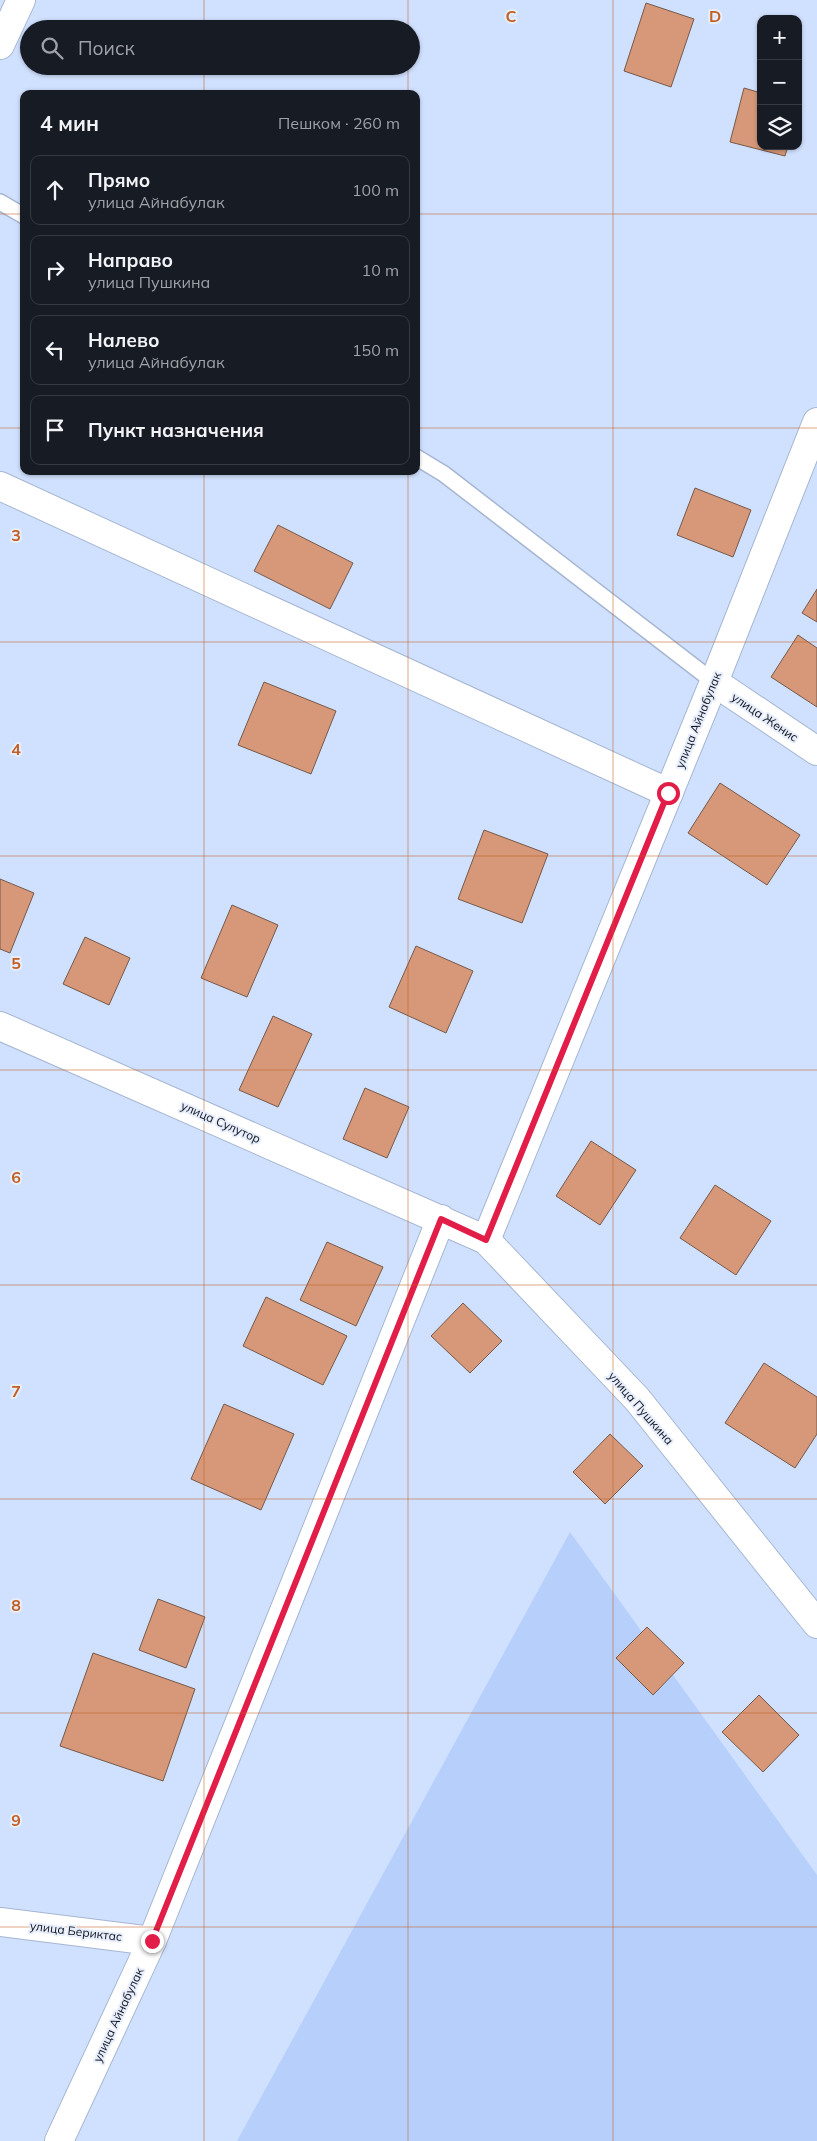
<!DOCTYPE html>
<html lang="ru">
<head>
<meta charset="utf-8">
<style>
  :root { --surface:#171b24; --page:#242831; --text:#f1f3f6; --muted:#9ea1a6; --line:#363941 }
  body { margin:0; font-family:Mulish,sans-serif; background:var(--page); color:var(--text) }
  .controls { position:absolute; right:15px; top:15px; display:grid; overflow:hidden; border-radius:10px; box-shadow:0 1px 4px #0004 }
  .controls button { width:45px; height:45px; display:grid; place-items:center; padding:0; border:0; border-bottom:1px solid var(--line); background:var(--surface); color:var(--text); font:25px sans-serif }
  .stop { position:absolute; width:15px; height:15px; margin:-11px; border:4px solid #e11d48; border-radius:50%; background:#fff }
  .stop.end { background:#e11d48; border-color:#fff; box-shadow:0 1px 5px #0008 }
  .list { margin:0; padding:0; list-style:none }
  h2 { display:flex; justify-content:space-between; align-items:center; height:65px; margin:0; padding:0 20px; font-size:21px }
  h2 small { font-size:16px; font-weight:400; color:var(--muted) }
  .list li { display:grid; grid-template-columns:32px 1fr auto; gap:15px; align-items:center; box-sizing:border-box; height:70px; margin:0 10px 10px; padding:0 10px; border:1px solid var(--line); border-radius:10px }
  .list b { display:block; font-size:19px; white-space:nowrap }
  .list p { margin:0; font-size:16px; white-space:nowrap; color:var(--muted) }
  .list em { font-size:16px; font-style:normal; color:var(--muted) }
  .icon { flex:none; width:28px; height:28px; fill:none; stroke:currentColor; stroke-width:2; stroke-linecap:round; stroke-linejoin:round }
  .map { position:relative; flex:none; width:817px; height:2141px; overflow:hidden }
  .search { position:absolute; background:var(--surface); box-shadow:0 1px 4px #0004; left:20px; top:20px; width:400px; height:55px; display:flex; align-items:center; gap:12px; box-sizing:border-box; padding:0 18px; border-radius:28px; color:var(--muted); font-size:19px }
  .panel { position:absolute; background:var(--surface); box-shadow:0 1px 4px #0004; left:20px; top:90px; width:400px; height:385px; border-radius:10px }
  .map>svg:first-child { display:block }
  .green { fill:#b7cffb }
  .building { fill:#d69878; stroke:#76594a }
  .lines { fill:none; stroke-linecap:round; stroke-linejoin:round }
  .service-casing { stroke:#a6b6d2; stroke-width:18 }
  .minor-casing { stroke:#a6b6d2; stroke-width:30 }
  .service { stroke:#fff; stroke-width:15 }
  .minor { stroke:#fff; stroke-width:28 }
  .route { stroke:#e11d48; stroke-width:6 }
  .grid { fill:none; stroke:#c26024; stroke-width:1; stroke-opacity:0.55 }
  .labels { text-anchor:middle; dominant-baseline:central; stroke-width:4; stroke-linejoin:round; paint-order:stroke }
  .street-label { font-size:12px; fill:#0d131d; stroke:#e7edfa }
  .grid-label { font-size:16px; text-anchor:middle; font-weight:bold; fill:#c26024; stroke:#e7edfa; stroke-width:4; stroke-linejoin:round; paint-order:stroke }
</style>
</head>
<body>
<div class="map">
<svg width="817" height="2141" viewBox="0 0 817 2141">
  <rect width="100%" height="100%" fill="#d0e1ff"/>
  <path class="green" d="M570 1532 817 1875V2141H237Z"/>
  <g class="building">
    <path d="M646 3 694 19 671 87 624 71Z"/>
    <path d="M744 88 761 93V146H788L785 156 730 142Z"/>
    <path d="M695 488 751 510 733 557 677 535Z"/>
    <path d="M278 525 353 563 330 609 254 571Z"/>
    <path d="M817 589V622L802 613Z"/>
    <path d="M798 635 817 648V707L771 677Z"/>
    <path d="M264 682 336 711 311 774 238 745Z"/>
    <path d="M720 783 800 835 767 885 688 833Z"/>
    <path d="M484 830 548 854 522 923 458 899Z"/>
    <path d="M0 879 34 893 10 953 0 949Z"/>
    <path d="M232 905 278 925 247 997 201 978Z"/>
    <path d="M85 937 130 958 109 1005 63 984Z"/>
    <path d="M416 946 473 971 446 1033 389 1007Z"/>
    <path d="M273 1016 312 1034 278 1107 239 1090Z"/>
    <path d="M365 1088 409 1107 387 1158 343 1139Z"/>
    <path d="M591 1141 636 1170 600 1225 556 1196Z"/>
    <path d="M715 1185 771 1221 736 1275 680 1238Z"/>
    <path d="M327 1242 383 1267 356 1326 300 1300Z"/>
    <path d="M266 1297 347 1336 323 1385 243 1346Z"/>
    <path d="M463 1303 502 1341 470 1373 431 1336Z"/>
    <path d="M764 1363 817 1397V1434L795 1468 725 1423Z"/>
    <path d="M224 1404 294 1434 261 1510 191 1479Z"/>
    <path d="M610 1434 643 1466 605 1504 573 1472Z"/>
    <path d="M158 1599 205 1617 186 1668 139 1650Z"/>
    <path d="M647 1627 684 1663 653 1695 616 1658Z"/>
    <path d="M93 1653 195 1689 163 1781 60 1746Z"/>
    <path d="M759 1695 799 1735 763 1772 722 1732Z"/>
  </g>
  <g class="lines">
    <g class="service-casing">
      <g id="service">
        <path d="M0 202 24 216"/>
        <path d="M416 457 444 474 714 682"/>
      </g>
    </g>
    <g class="minor-casing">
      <g id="minor">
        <path d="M0 45 21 0"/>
        <path d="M0 486 669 793"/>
        <path d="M714 682 817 751"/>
        <path d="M0 1026 486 1240 637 1399 817 1624"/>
        <path d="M486 1240 714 682 817 422"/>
        <path d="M0 1922 152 1941"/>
        <path d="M59 2141 152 1941 441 1219"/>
      </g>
    </g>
    <use href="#service" class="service"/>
    <use href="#minor" class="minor"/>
  </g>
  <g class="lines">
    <path class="route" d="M152 1941 441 1219 486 1240 668 793"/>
  </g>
  <path class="grid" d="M204 0V29M408 0V29M613 0V2141M204 66V94M408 66V94M0 214H24M416 214H817M0 428H24M416 428H817M204 471V2141M408 471V2141M0 642H817M0 856H817M0 1070H817M0 1285H817M0 1499H817M0 1713H817M0 1927H817"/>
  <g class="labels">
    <g class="street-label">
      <text transform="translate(765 717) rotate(34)">улица Женис</text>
      <text transform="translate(698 720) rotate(-68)">улица Айнабулак</text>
      <text transform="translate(221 1122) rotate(24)">улица Сулутор</text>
      <text transform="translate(641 1408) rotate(49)">улица Пушкина</text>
      <text transform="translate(76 1931) rotate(7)">улица Бериктас</text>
      <text transform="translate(118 2015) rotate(-65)">улица Айнабулак</text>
    </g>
  </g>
  <g class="grid-label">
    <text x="511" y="22">C</text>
    <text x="715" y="22">D</text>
    <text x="16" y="541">3</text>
    <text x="16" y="755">4</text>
    <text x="16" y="969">5</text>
    <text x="16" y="1183">6</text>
    <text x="16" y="1397">7</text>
    <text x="16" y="1611">8</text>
    <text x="16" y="1826">9</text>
  </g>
</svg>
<div class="controls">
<button>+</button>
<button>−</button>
<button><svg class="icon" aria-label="layers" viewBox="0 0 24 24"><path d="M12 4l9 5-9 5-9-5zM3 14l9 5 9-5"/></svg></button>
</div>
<div class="stop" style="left:668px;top:793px"></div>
<div class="stop end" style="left:152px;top:1941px"></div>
<div class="search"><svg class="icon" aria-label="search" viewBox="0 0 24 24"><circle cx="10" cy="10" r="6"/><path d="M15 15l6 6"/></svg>Поиск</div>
<section class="panel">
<h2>4 мин<small>Пешком · 260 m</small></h2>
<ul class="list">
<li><svg class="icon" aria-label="ahead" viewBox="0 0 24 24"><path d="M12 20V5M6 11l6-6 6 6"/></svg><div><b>Прямо</b><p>улица Айнабулак</p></div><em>100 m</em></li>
<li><svg class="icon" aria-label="right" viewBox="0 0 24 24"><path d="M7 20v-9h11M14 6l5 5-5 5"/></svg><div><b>Направо</b><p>улица Пушкина</p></div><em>10 m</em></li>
<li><svg class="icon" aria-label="left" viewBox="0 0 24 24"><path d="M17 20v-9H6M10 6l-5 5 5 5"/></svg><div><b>Налево</b><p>улица Айнабулак</p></div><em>150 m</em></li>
<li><svg class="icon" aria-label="arrive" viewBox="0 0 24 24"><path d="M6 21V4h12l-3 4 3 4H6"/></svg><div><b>Пункт назначения</b></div></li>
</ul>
</section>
</div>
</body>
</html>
